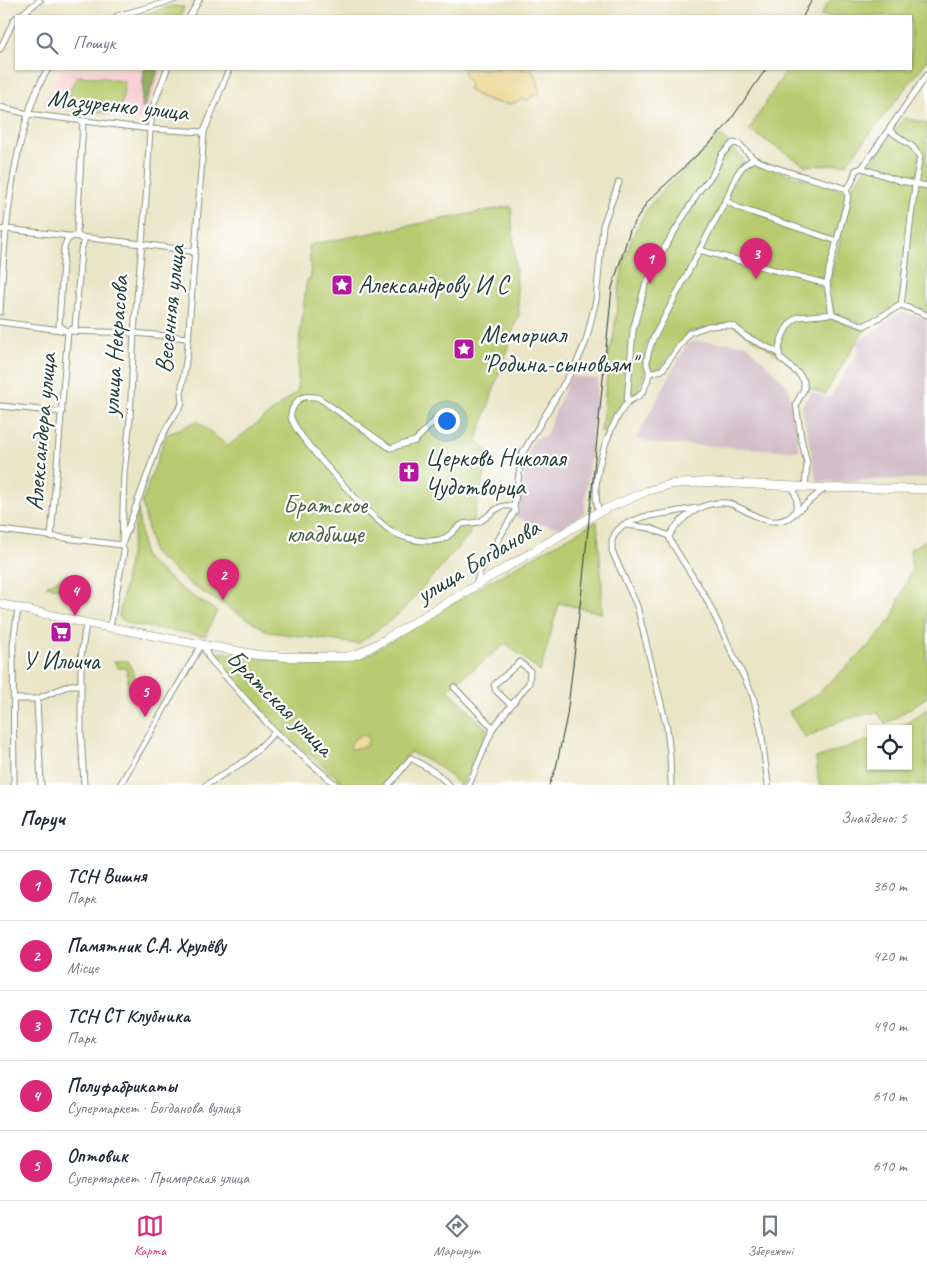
<!DOCTYPE html>
<html lang="uk">
<head>
<meta charset="utf-8">
<style>
  :root { --surface:#fff; --page:#f2f2f3; --text:#1f2937; --muted:#747a83; --line:#e0e1e3; --accent:#db2777 }
  body { margin:0; font-family:Caveat,sans-serif; background:var(--page); color:var(--text) }
  .controls { position:absolute; right:15px; bottom:15px; display:grid; overflow:hidden; border-radius:0px; box-shadow:0 1px 4px #0004 }
  .controls button { width:45px; height:45px; display:grid; place-items:center; padding:0; border:0; border-bottom:1px solid var(--line); background:var(--surface); color:var(--text); font:25px sans-serif }
  .you { position:absolute; left:446px; top:420px; width:18px; height:18px; margin:-12px; border:4px solid #fff; border-radius:50%; background:#1a73e8; box-shadow:0 0 0 8px #1a73e833 }
  .badge { display:grid; place-items:center; width:32px; height:32px; border-radius:50%; background:var(--accent); color:#fff; font-size:16px; font-weight:700 }
  .pin { position:absolute; translate:-50% -41px; filter:drop-shadow(0 1px 2px #0008) }
  .pin::after { content:''; position:absolute; top:26px; width:18px; height:15px; background:inherit; clip-path:polygon(0 0,100% 0,50% 100%) }
  .list { margin:0; padding:0; list-style:none }
  h2 { display:flex; justify-content:space-between; align-items:center; height:65px; margin:0; padding:0 20px; font-size:21px }
  h2 small { font-size:16px; font-weight:400; color:var(--muted) }
  .list li { display:grid; grid-template-columns:32px 1fr auto; gap:15px; align-items:center; box-sizing:border-box; height:70px; padding:0 20px; border-top:1px solid var(--line) }
  .list b { display:block; font-size:19px; white-space:nowrap }
  .list p { margin:0; font-size:16px; white-space:nowrap; color:var(--muted) }
  .list em { font-size:16px; font-style:normal; color:var(--muted) }
  .icon { flex:none; width:28px; height:28px; fill:none; stroke:currentColor; stroke-width:2; stroke-linecap:round; stroke-linejoin:round }
  .map { position:relative; flex:none; width:927px; height:785px; overflow:hidden }
  .search { position:absolute; background:var(--surface); box-shadow:0 1px 4px #0004; left:15px; right:15px; top:15px; height:55px; display:flex; align-items:center; gap:12px; box-sizing:border-box; padding:0 18px; border-radius:0px; color:var(--muted); font-size:19px }
  .sheet { height:415px; background:var(--surface) }
  nav { display:flex; justify-content:space-around; align-items:center; box-sizing:border-box; height:70px; border-top:1px solid var(--line); background:var(--surface); font-size:14px; color:var(--muted) }
  nav a { display:grid; justify-items:center; gap:2px }
  nav .on { color:var(--accent) }
  .map>svg:first-child { display:block }
  .built { fill:#f7cfd3 }
  .industrial { fill:#d2bdc7 }
  .green { fill:#b8cb6f; stroke:#6c8452 }
  .forest { fill:#92af62; stroke:#58764b }
  .sand { fill:#eeda9e; stroke:#868c69 }
  .lines { fill:none; stroke-linecap:round; stroke-linejoin:round }
  .street-casing { stroke:#84917d; stroke-width:7 }
  .primary-casing { stroke:#84917d; stroke-width:9 }
  .street { stroke:#fff; stroke-width:5 }
  .primary { stroke:#fff; stroke-width:8 }
  .rail { stroke:#1f3d34; stroke-width:1 }
  .labels { text-anchor:middle; dominant-baseline:central; stroke-width:4.5; stroke-linejoin:round; paint-order:stroke }
  .street-label { font-size:25px; fill:#1f3d34; stroke:#fff }
  .poi-label { font-size:25px; fill:#1f3d34; stroke:#fff; text-anchor:start }
  .park-label { font-size:25px; fill:#456043; stroke:#fff }
</style>
</head>
<body>
<div class="map">
<svg width="927" height="785" viewBox="0 0 927 785">
  <rect width="100%" height="100%" fill="#fff"/>
  <filter id="ink" filterUnits="userSpaceOnUse"><feTurbulence type="fractalNoise" baseFrequency=".02" numOctaves="2"/><feDisplacementMap in="SourceGraphic" scale="10" xChannelSelector="R" yChannelSelector="G"/><feConvolveMatrix kernelMatrix="1 2 1 2 8 2 1 2 1" color-interpolation-filters="sRGB"/></filter>
  <filter id="wash" filterUnits="userSpaceOnUse"><feTurbulence type="fractalNoise" baseFrequency=".0096" numOctaves="4" result="noise"/><feDisplacementMap in="SourceGraphic" scale="20" xChannelSelector="R" yChannelSelector="G"/><feGaussianBlur stdDeviation="1.12" result="paint"/><feColorMatrix in="noise" values="0 0 0 0 0 0 0 0 0 0 0 0 0 0 0 0 0 1.4 0 .05"/><feComposite in="paint" operator="in"/></filter>
  <g filter="url(#wash)">
    <rect width="100%" height="100%" fill="#eae5c6"/>
    <path class="built" d="M61 69H163L145 115 135 121 41 106Z"/>
    <g class="industrial">
      <path d="M903 311 927 319V478L817 482 802 406 811 392 830 398 859 351 856 343Z"/>
      <path d="M695 341 746 344 788 386 799 451 651 443 636 439 686 345Z"/>
      <path d="M570 376 598 379 584 513 562 528 523 521V519L516 518 517 513 530 447 534 439 546 435Z"/>
    </g>
    <g class="green">
      <path d="M830 0H927V61L846 164 806 166 749 130 787 69H911V16H820Z"/>
      <path d="M172 6 184 7 181 16H140Z"/>
      <path d="M77 76 101 77 125 82 120 116 62 105Z"/>
      <path d="M904 118 927 123V313L897 305 863 324 833 312 829 283 840 242 850 189Z"/>
      <path d="M721 135 744 160 736 171 725 197 669 306 647 343 644 352 645 371 637 394 630 399 622 400 620 407V413L608 434 601 432 609 354 613 339 620 282 624 260 634 233 648 207 667 186Z"/>
      <path d="M753 161 796 177 818 181 844 190 847 194 825 282 829 312 832 318 845 324 865 330 853 347 825 394 807 388 806 380 783 358 729 323 688 332 661 368 652 371 649 364 655 336 735 180 745 164Z"/>
      <path d="M511 206 519 313 477 440 490 454 469 535 400 613 358 644 269 632 191 585 153 553 142 502 166 435 197 421 228 446 297 392 300 335 307 280 311 278 309 245Z"/>
      <path d="M138 510 144 557 183 590 217 611 205 636 129 624 119 617Z"/>
      <path d="M597 521 602 583V613L559 603 540 672 506 643 448 689 488 730 462 785H459L437 765 410 752 383 785H346L275 726 216 658V653L221 652 264 659 297 661 363 658 480 587Z"/>
      <path d="M927 540V697L886 724 877 712 842 720 805 738 789 712 818 693 863 652 891 620 912 569 910 549Z"/>
      <path d="M67 574 72 575 68 590 46 586Z"/>
      <path d="M114 661H128L142 693 128 686 127 672 125 668H118Z"/>
      <path d="M927 709V785H819L816 758 871 739V766H908V729H898Z"/>
    </g>
    <path class="forest" d="M144 69H159L143 109 141 106Z"/>
    <g class="sand">
      <path d="M463 69H532L538 83 540 95 533 96 527 100 521 99C508 111 479 98 468 89L470 84 464 75Z"/>
      <path d="M361 735 369 737 366 746 351 749 350 747 353 740Z"/>
    </g>
  </g>
  <g filter="url(#ink)">
    <g class="lines">
      <g class="street-casing">
        <g id="street">
          <path d="M19 16 40 0"/>
          <path d="M117 16 174 0"/>
          <path d="M190 16 199 0"/>
          <path d="M0 49 14 20 16 18"/>
          <path d="M0 107 28 114 150 129 204 132"/>
          <path d="M862 168 900 181 927 186"/>
          <path d="M725 200 739 208 837 241"/>
          <path d="M0 230 7 229C70 237 133 241 195 252"/>
          <path d="M699 250 827 284"/>
          <path d="M901 305 927 315"/>
          <path d="M0 312C4 247 8 181 27 118 32 101 38 84 48 69"/>
          <path d="M832 314 864 326 901 305C908 256 910 205 920 157L913 147 889 130"/>
          <path d="M0 322 68 331 134 333 188 338"/>
          <path d="M65 330 59 325 64 248 67 240 73 236"/>
          <path d="M650 373 662 370 689 333 708 326 728 325 735 327 745 336 779 353"/>
          <path d="M627 402 633 330 645 286 662 252 699 191 713 174 722 154 733 143 739 144 754 159"/>
          <path d="M0 406 62 412"/>
          <path d="M439 416 415 441 390 448 319 398C312 396 304 395 298 400 294 405 290 411 291 417 294 435 369 514 387 528 392 532 401 536 407 538 418 541 435 543 445 538 451 535 456 527 463 524 468 522 476 524 481 521 492 514 499 502 514 507L515 511 480 571 476 585"/>
          <path d="M805 487 807 463 801 438 796 404 804 389V381L799 374 780 358C777 345 785 324 798 317L832 314 827 284 829 270 847 202 848 195 846 189 851 184 856 170 862 168 927 75"/>
          <path d="M514 507 522 454 577 362 586 341 596 300 603 225 619 182"/>
          <path d="M599 512C589 480 607 430 626 404 630 399 638 398 642 393 645 388 650 377 649 371 649 369 647 367 647 364 646 357 650 348 652 341L728 196C734 180 738 166 754 159 783 173 815 178 846 189"/>
          <path d="M794 514 825 488"/>
          <path d="M626 525 650 528 669 536"/>
          <path d="M0 530 122 545"/>
          <path d="M51 537 68 331 75 328 81 250 84 241 78 236 77 232 83 120"/>
          <path d="M123 542 158 445 167 427 182 404 181 392 187 355 204 132 229 69"/>
          <path d="M110 627 124 551 122 545 124 473 130 419 134 332 146 198 150 129 154 104 167 69"/>
          <path d="M203 645 209 658 275 732 336 785"/>
          <path d="M454 687 493 728"/>
          <path d="M14 699H37L41 785"/>
          <path d="M37 699 70 685H81"/>
          <path d="M14 785 13 644 18 608"/>
          <path d="M84 785 81 732V657L86 623"/>
          <path d="M120 785 202 644"/>
          <path d="M206 785 248 759 275 732"/>
          <path d="M389 785 411 758 436 773 449 785"/>
          <path d="M469 785 493 728 529 683 530 671 520 662 494 685 496 691 511 705"/>
          <path d="M671 785 670 755 667 728 637 606 612 551V540L616 532 623 525 643 517 697 508"/>
          <path d="M768 785 761 729 753 696 706 598 671 542 669 536C681 516 707 498 731 504 743 508 754 517 766 520 780 524 798 518 797 502 797 497 794 492 793 487"/>
        </g>
      </g>
      <g class="primary-casing">
        <path id="primary" d="M0 604 86 623 258 655 289 657H346L358 654 386 639 599 512 647 491 672 484 707 482 825 488 927 489"/>
      </g>
      <use href="#street" class="street"/>
      <use href="#primary" class="primary"/>
      <g class="rail">
        <path d="M803 16 812 0"/>
        <path d="M549 785 556 768 567 715 582 589 612 288 630 230 648 201 713 140 727 125 766 69"/>
      </g>
    </g>
  </g>
  <defs>
    <g id="sight-square" transform="scale(1.125)"><rect x="-9" y="-9" width="18" height="18" rx="4" fill="#b5179e" stroke="#fff"/><path d="M0-6L1.8-2.2L6-1.7L2.9 1.2L3.7 5.4L0 3.3L-3.7 5.4L-2.9 1.2L-6-1.7L-1.8-2.2Z" fill="#fff"/></g>
    <g id="church-square" transform="scale(1.125)"><rect x="-9" y="-9" width="18" height="18" rx="4" fill="#b5179e" stroke="#fff"/><path d="M-1.2-6h2.4v3.5h3.3v2.4h-3.3V6h-2.4V-.1h-3.3v-2.4h3.3Z" fill="#fff"/></g>
    <g id="supermarket-square" transform="scale(1.125)"><rect x="-9" y="-9" width="18" height="18" rx="4" fill="#b5179e" stroke="#fff"/><path d="M-6-5.5h2.5l.6 2H6L4.5 2H-2.5L-4.4-4H-6ZM-1.5 3.2a1.3 1.3 0 1 0 .1 0ZM3 3.2a1.3 1.3 0 1 0 .1 0Z" fill="#fff"/></g>
  </defs>
  <g fill-rule="evenodd">
    <use href="#sight-square" x="342" y="285"/>
    <use href="#sight-square" x="464" y="349"/>
    <use href="#church-square" x="409" y="472"/>
    <use href="#supermarket-square" x="61" y="632"/>
  </g>
  <g class="labels">
    <g class="street-label">
      <text transform="translate(118 105) rotate(6)">Мазуренко улица</text>
      <text transform="translate(170 309) rotate(-84)">Весенняя улица</text>
      <text transform="translate(115 346) rotate(-86)">улица Некрасова</text>
      <text transform="translate(41 432) rotate(-85)">Александера улица</text>
      <text transform="translate(478 561) rotate(-31)">улица Богданова</text>
      <text transform="translate(280 703) rotate(45)">Братская улица</text>
    </g>
    <g class="poi-label">
      <text x="358" y="285">Александрову И С</text>
      <text x="480" y="335">Мемориал<tspan x="480" dy="29">"Родина-сыновьям"</tspan></text>
      <text x="425" y="458">Церковь Николая<tspan x="425" dy="29">Чудотворца</tspan></text>
      <text x="61" y="661" text-anchor="middle">У Ильича</text>
    </g>
    <g class="park-label">
      <text x="325" y="505">Братское<tspan x="325" dy="29">кладбище</tspan></text>
    </g>
  </g>
</svg>
<div class="controls">
<button><svg class="icon" aria-label="locate" viewBox="0 0 24 24"><circle cx="12" cy="12" r="6"/><path d="M12 2v4M12 18v4M2 12h4M18 12h4"/></svg></button>
</div>
<div class="you"></div>
<div class="pin badge" style="left:650px;top:284px">1</div>
<div class="pin badge" style="left:223px;top:600px">2</div>
<div class="pin badge" style="left:756px;top:279px">3</div>
<div class="pin badge" style="left:75px;top:616px">4</div>
<div class="pin badge" style="left:145px;top:717px">5</div>
<div class="search"><svg class="icon" aria-label="search" viewBox="0 0 24 24"><circle cx="10" cy="10" r="6"/><path d="M15 15l6 6"/></svg>Пошук</div>
</div>
<section class="sheet">
<h2>Поруч<small>Знайдено: 5</small></h2>
<ul class="list">
<li><span class="badge">1</span><div><b>ТСН Вишня</b><p>Парк</p></div><em>360 m</em></li>
<li><span class="badge">2</span><div><b>Памятник С.А. Хрулёву</b><p>Місце</p></div><em>420 m</em></li>
<li><span class="badge">3</span><div><b>ТСН СТ Клубника</b><p>Парк</p></div><em>490 m</em></li>
<li><span class="badge">4</span><div><b>Полуфабрикаты</b><p>Супермаркет · Богданова вулиця</p></div><em>610 m</em></li>
<li><span class="badge">5</span><div><b>Оптовик</b><p>Супермаркет · Приморская улица</p></div><em>610 m</em></li>
</ul>
</section>
<nav>
<a class="on"><svg class="icon" aria-label="map" viewBox="0 0 24 24"><path d="M3 6l6-2 6 2 6-2v14l-6 2-6-2-6 2zM9 4v14M15 6v14"/></svg>Карта</a>
<a><svg class="icon" aria-label="directions" viewBox="0 0 24 24"><path d="M12 3l9 9-9 9-9-9zM9 14v-3h6M13 9l2 2-2 2"/></svg>Маршрут</a>
<a><svg class="icon" aria-label="saved" viewBox="0 0 24 24"><path d="M7 4h10v16l-5-4-5 4z"/></svg>Збережені</a>
</nav>
</body>
</html>
